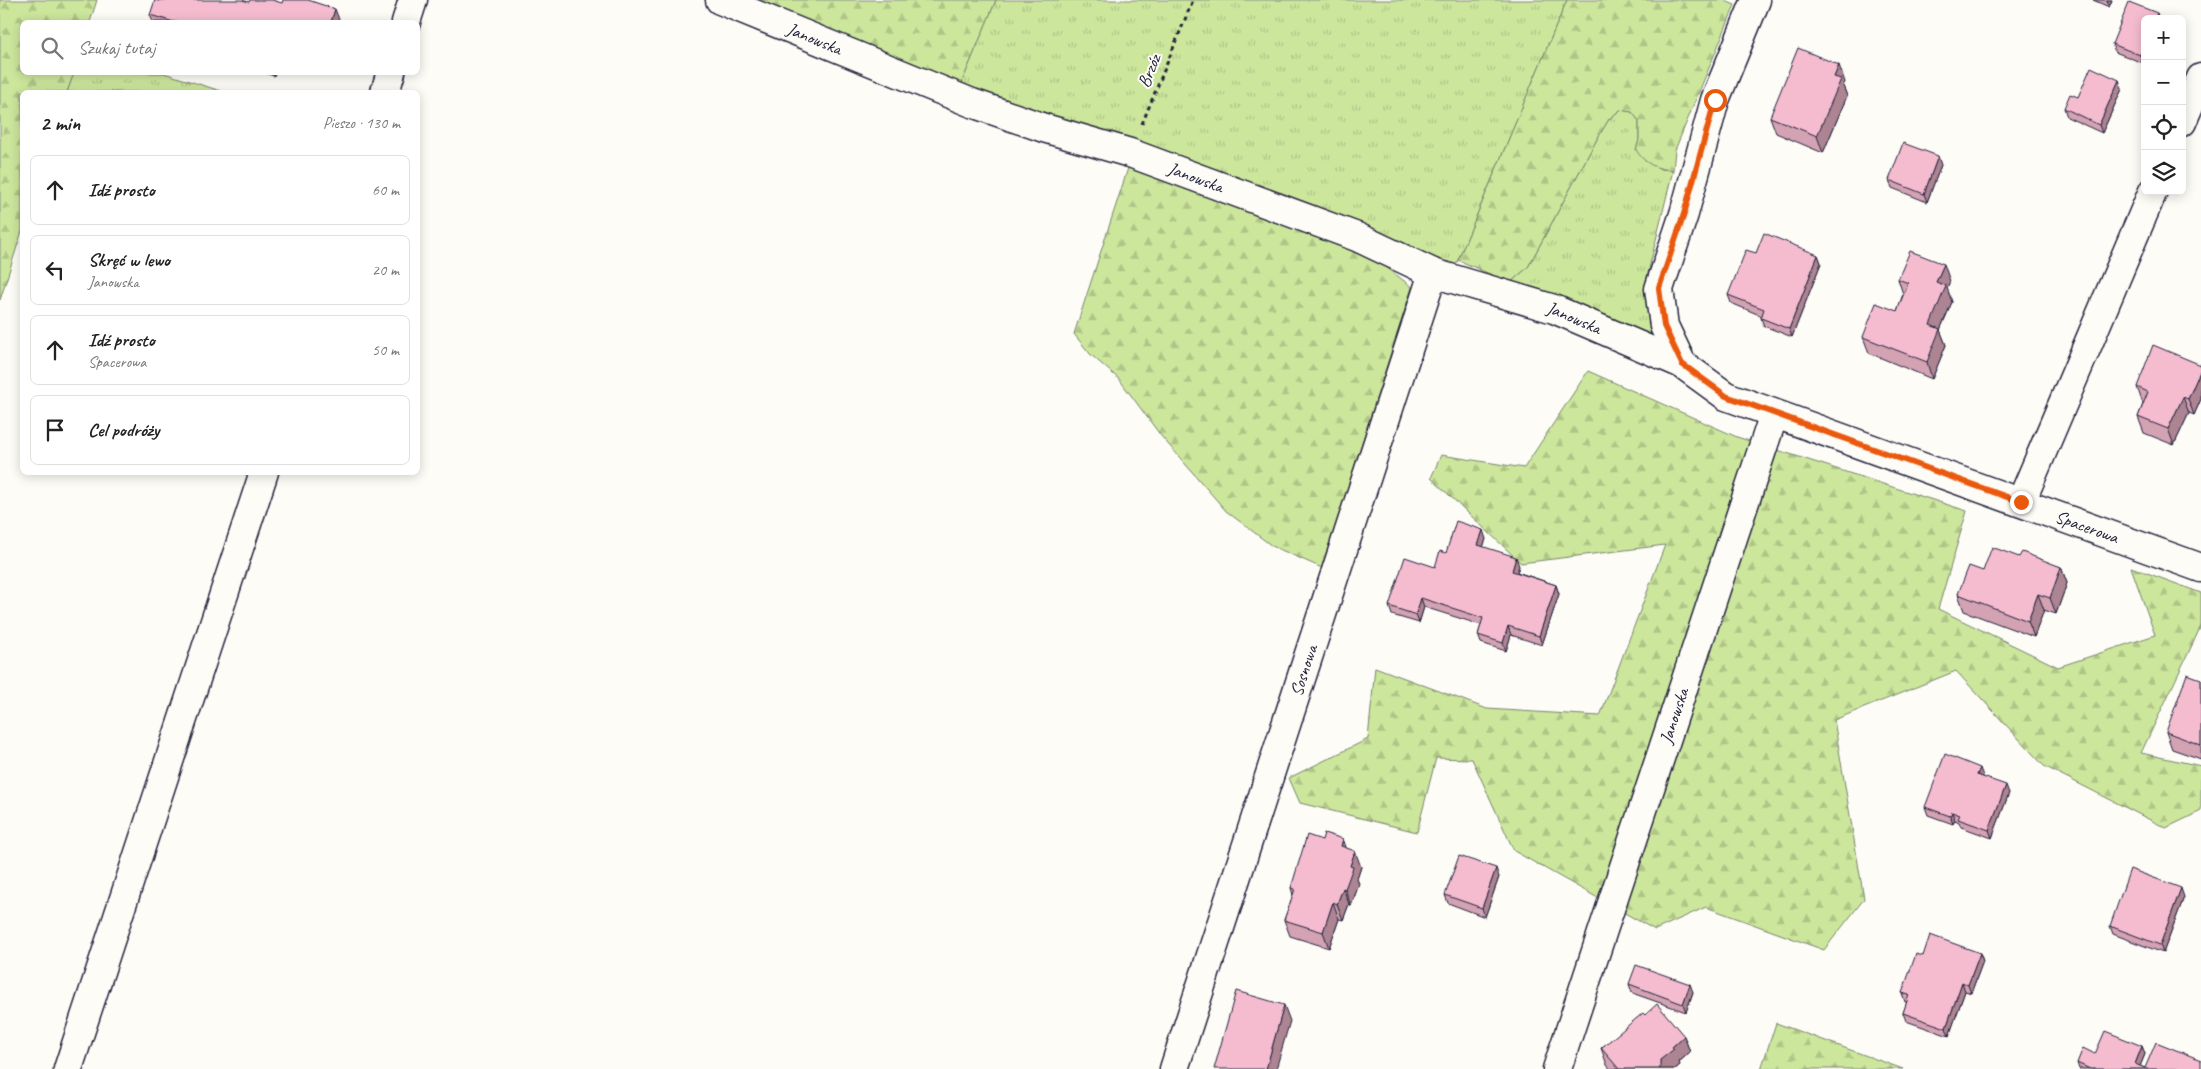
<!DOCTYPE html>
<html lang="pl">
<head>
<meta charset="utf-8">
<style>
  :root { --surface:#fff; --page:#f6f6f6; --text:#222; --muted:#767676; --line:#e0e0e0 }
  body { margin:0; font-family:Caveat,sans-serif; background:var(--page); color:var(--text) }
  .controls { position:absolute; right:15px; top:15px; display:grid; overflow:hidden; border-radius:8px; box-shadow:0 2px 12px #0003 }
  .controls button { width:45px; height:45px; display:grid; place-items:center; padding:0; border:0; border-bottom:1px solid var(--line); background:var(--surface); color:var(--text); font:25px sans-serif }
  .stop { position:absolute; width:15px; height:15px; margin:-11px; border:4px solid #ea580c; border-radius:50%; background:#fff }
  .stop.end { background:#ea580c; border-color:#fff; box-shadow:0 1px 5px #0008 }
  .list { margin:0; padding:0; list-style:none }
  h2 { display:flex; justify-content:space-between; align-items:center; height:65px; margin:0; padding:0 20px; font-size:21px }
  h2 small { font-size:16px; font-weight:400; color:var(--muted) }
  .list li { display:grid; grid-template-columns:32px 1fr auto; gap:15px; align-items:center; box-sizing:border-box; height:70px; margin:0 10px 10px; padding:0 10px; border:1px solid var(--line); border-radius:8px }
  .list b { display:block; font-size:19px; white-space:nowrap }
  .list p { margin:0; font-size:16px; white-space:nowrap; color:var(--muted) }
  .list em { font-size:16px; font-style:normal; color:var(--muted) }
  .icon { flex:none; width:28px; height:28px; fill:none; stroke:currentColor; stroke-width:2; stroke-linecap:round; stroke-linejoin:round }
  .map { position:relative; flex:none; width:2201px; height:1069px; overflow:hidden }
  .search { position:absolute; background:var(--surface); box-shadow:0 2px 12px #0003; left:20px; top:20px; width:400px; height:55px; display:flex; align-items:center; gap:12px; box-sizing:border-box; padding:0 18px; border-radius:8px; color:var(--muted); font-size:19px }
  .panel { position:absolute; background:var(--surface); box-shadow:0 2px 12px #0003; left:20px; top:90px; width:400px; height:385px; border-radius:8px }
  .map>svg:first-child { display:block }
  .grass { fill:url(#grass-tufts); stroke:#77846c }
  .forest { fill:url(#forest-firs); stroke:#77846c }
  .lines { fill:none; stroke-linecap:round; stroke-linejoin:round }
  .minor-casing { stroke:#22223b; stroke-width:31 }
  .path { stroke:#22223b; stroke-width:3; stroke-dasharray:4 4; stroke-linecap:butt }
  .minor { stroke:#fdfcf7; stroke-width:28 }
  .wall { fill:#d3a2b3; stroke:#22223b }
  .shaded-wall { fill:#ac8492; stroke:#22223b }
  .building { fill:#f5bcd0; stroke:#22223b }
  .route { stroke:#ea580c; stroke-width:6 }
  .labels { text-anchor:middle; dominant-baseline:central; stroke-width:4; stroke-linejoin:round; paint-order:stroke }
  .street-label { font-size:18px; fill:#22223b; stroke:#fdfcf7 }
</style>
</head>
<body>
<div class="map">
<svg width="2201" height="1069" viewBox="0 0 2201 1069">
  <defs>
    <pattern id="grass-tufts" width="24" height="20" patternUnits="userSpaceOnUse" patternTransform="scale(1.25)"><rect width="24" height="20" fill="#cce69c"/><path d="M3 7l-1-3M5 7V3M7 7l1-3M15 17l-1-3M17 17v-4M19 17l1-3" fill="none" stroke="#afc587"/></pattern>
    <pattern id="forest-firs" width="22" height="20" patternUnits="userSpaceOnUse" patternTransform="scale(1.25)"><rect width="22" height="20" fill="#cce69c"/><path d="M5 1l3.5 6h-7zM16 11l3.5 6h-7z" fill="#afc587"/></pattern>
  </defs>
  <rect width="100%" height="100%" fill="#fdfcf7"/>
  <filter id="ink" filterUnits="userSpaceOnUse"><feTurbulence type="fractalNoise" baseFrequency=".02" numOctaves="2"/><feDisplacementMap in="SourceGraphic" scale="10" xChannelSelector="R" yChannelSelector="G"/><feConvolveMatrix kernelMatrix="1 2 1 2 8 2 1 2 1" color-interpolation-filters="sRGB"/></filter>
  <g filter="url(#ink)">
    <g class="grass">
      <path d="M996 0H1567L1455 267 959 89Z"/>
      <path d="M74 72 164 73 224 92H67Z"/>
      <path d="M1620 110 1632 112 1639 121V140L1636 150 1660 169 1673 170 1645 285 1648 307 1665 341 1510 283 1528 267 1597 139 1609 119Z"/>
    </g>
    <g class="forest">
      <path d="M0 0H97L90 22H22V72L74 73 67 92H22V231L0 300Z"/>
      <path d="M740 0H996L959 89Z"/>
      <path d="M1567 0H1723L1735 5 1675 150 1673 170C1656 169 1645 164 1636 150L1639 140V121L1632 112 1620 110 1609 119 1597 139 1528 267 1510 283 1458 260Z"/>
      <path d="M1129 165 1377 260 1412 287 1322 568 1272 546 1226 511 1161 436 1119 379 1091 355 1074 334Z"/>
      <path d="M1588 371 1737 437 1967 511 1938 609 2058 667 2155 635 2131 567 2201 593V626L2141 753 2201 766V811L2166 828 2044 766 1956 671 1834 720 1864 899 1824 950 1706 907 1655 930 1514 851 1472 759 1436 758 1417 832 1300 803 1289 778 1368 739 1375 667 1487 709 1600 716 1665 545 1521 563 1431 478 1441 455 1524 468Z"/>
      <path d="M1776 1023 1903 1069H1761Z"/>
    </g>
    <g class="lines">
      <g class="minor-casing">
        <g id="minor">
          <path id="s1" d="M720 0 972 103 1044 128 1130 153 1357 237 1433 273 1554 309 1682 364 1726 396 2201 568"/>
          <path d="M406 22 413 0"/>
          <path d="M385 92 391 72"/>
          <path d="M2182 122 2201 78"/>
          <path d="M1682 364 1664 326 1659 289 1684 214 1715 100 1756 0"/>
          <path d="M2021 502 2153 191"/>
          <path d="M68 1069 264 472"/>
          <path id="s2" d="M1174 1069 1433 273"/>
          <path id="s3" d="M1557 1069 1774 414"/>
        </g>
      </g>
      <path class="path" d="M1142 124 1193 0"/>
      <use href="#minor" class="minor"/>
    </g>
    <g class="wall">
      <path d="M2093 0H2112L2109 7Z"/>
      <path d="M159 1 249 2 340 22H153L150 15Z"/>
      <path d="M2145 19V60L2143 63 2115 52 2112 44Z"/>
      <path d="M262 72H276L274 76Z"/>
      <path d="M2119 80 2122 89 2102 133 2067 117 2064 108 2078 97Z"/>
      <path d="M1845 82 1843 86 1847 96 1823 153 1776 133 1770 117Z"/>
      <path d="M1941 165 1927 202 1892 188 1889 180Z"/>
      <path d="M1756 253 1818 255 1821 263 1792 337 1764 326 1761 318 1762 316 1731 303 1728 295Z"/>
      <path d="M1898 279 1950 281 1947 288 1952 302 1940 330 1946 345 1932 379 1869 353 1863 337 1897 311 1903 294Z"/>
      <path d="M2201 365V399L2194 415 2189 413 2174 445 2144 433 2138 417 2143 404 2137 387Z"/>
      <path d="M1486 539 1483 547 1519 566 1517 572 1556 585 1559 594 1542 645 1511 635 1506 651 1481 643 1478 635 1481 625 1424 607 1419 623 1392 615 1389 606 1435 567 1446 553Z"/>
      <path d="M2019 557 2061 567 2067 583 2056 614 2044 610 2034 637 1964 611 1958 594 1983 571Z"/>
      <path d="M2201 679V759L2172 749 2166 732Z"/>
      <path d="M1983 776V777L2009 793 1992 838 1961 827 1959 822 1955 820 1953 824 1928 815 1925 807Z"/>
      <path d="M1343 839 1346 848 1361 867 1357 879 1359 884 1351 906 1349 904 1343 920 1339 919 1329 948 1290 936 1284 920 1293 895 1291 888 1322 840Z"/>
      <path d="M1499 877 1485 917 1448 903 1445 895Z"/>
      <path d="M2184 897 2163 953 2113 934 2110 926Z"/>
      <path d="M1980 953 1983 961 1971 993 1965 991 1949 1036 1906 1021 1903 1013 1907 1002H1905L1902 993 1923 956Z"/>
      <path d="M1629 984 1693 992 1686 1012 1632 993Z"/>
      <path d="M1645 1015 1684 1036 1690 1052 1679 1062 1680 1065 1675 1069H1610L1607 1065 1601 1048Z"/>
      <path d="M2142 1046 2145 1054 2140 1066 2145 1068 2201 1069H2079L2077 1063 2095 1054Z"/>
    </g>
    <g class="shaded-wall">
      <path d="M2107 0H2112L2109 7Z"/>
      <path d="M335 9 340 22H331Z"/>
      <path d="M2157 13 2159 19H2155Z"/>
      <path d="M2145 44V60L2143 63 2140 55Z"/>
      <path d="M1839 65 1845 82 1843 86 1847 96 1823 153 1817 136 1834 77Z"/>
      <path d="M2119 80 2122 89 2102 133 2099 125Z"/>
      <path d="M1938 156 1941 165 1927 202 1924 194Z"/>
      <path d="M1818 255 1821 263 1792 337 1789 329Z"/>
      <path d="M1944 264 1950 281 1947 288 1952 302 1940 330 1946 345 1932 379 1927 362 1930 325 1936 282Z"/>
      <path d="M2201 369V399L2194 415 2188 399Z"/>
      <path d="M2183 397 2189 413 2174 445 2168 429Z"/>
      <path d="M1483 530 1486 539 1481 553 1478 545Z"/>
      <path d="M1516 557 1519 566 1515 579 1512 571Z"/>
      <path d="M2061 567 2067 583 2056 614 2050 598Z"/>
      <path d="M1556 585 1559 594 1542 645 1539 636Z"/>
      <path d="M2038 594 2044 610 2034 637 2028 621Z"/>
      <path d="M1421 598 1424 607 1419 623 1416 615Z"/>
      <path d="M1508 626 1511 635 1506 651 1503 643Z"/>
      <path d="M1980 768 1983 776 1980 783 1977 775Z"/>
      <path d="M2006 785 2009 793 1992 838 1989 830Z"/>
      <path d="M1952 812 1955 820 1953 824 1950 816Z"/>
      <path d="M1343 839 1349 855 1341 846Z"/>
      <path d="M1355 851 1361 867 1357 879 1359 884 1351 906 1345 889 1350 866Z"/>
      <path d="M1496 868 1499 877 1485 917 1482 908Z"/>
      <path d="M1343 888 1349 904 1343 920 1337 904Z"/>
      <path d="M2181 888 2184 897 2163 953 2160 945Z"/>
      <path d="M1333 902 1339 919 1329 948 1323 932Z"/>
      <path d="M1980 953 1983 961 1971 993 1968 985Z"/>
      <path d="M1962 982 1965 991 1949 1036 1946 1028Z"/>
      <path d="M1690 984 1693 992 1686 1012 1683 1004Z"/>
      <path d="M1284 1005 1290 1021 1276 1069H1266Z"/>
      <path d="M1684 1036 1690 1052 1679 1062 1680 1065 1675 1069H1659L1660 1060 1672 1047Z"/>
      <path d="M2142 1046 2145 1054 2139 1069 2135 1064Z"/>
    </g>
    <g class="building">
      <path d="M155 0 159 1V0H242L249 2 250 0H272L282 3 283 0H308L335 9 331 22H174L150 15Z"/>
      <path d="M2129 2 2157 13 2155 19H2145V44L2140 55 2112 44Z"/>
      <path d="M1798 48 1839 65 1834 77 1841 79 1817 136 1770 117Z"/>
      <path d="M2091 67 2119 80 2099 125 2064 108 2070 94 2078 97Z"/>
      <path d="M1903 143 1938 156 1924 194 1889 180Z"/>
      <path d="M1764 233 1818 255 1789 329 1761 318 1764 309 1728 295 1746 250 1756 253Z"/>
      <path d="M1910 251 1944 264 1936 282 1946 286 1930 325 1940 329 1927 362 1863 337 1876 303 1897 311 1908 283 1898 279Z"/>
      <path d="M2153 345 2201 365V369L2188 399 2183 397 2168 429 2138 417 2148 392 2137 387Z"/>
      <path d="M1456 521 1483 530 1478 545 1516 557 1512 571 1556 585 1539 636 1508 626 1503 643 1478 635 1483 618 1421 598 1416 615 1389 606 1405 557 1435 567 1440 551 1446 553Z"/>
      <path d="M1992 547 2019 557 2022 552 2061 567 2050 598 2038 594 2028 621 1958 594 1969 566 1983 571Z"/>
      <path d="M2187 674 2201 679V745L2166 732Z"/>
      <path d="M1945 754 1980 768 1977 775 2006 785 1989 830 1958 819 1960 815 1952 812 1950 816 1925 807Z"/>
      <path d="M1324 833 1343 839 1341 846 1355 851 1350 866 1353 867 1345 889 1343 888 1337 904 1333 902 1323 932 1284 920 1295 889 1291 888 1307 835 1322 840Z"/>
      <path d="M1459 856 1496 868 1482 908 1445 895Z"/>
      <path d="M2130 869 2181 888 2160 945 2110 926Z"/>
      <path d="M1930 935 1980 953 1968 985 1962 982 1946 1028 1903 1013 1909 995 1902 993 1916 954 1923 956Z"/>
      <path d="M1636 965 1690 984 1683 1004 1629 984Z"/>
      <path d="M1236 991 1284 1005 1266 1069H1214Z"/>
      <path d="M1657 1004 1684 1036 1672 1047 1674 1049 1660 1060V1068L1659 1069H1619L1601 1048 1643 1013 1645 1015Z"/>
      <path d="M2105 1031 2142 1046 2135 1064 2145 1068 2156 1042 2201 1060V1069H2090L2077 1063 2083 1048 2095 1054Z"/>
    </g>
  </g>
  <g class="lines" filter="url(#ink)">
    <path class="route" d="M1715 100 1684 214 1659 288 1664 326 1682 364 1726 396 2021 502"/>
  </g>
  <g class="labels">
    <g class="street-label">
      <text stroke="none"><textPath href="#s1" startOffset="102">Janowska</textPath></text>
      <text transform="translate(1149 71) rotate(-68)">Brzóz</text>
      <text stroke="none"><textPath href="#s1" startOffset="508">Janowska</textPath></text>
      <text stroke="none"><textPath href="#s1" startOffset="912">Janowska</textPath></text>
      <text stroke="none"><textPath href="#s1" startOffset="1468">Spacerowa</textPath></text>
      <text stroke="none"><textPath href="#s2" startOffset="419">Sosnowa</textPath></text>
      <text stroke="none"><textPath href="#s3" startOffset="372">Janowska</textPath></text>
    </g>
  </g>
</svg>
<div class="controls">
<button>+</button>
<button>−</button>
<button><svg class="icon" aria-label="locate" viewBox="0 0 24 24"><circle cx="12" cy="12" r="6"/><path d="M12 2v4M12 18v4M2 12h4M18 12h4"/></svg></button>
<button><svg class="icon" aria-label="layers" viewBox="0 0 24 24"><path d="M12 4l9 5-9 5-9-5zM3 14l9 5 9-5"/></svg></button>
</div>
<div class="stop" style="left:1715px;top:100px"></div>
<div class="stop end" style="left:2021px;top:502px"></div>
<div class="search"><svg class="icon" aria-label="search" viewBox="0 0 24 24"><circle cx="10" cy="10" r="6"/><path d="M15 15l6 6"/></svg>Szukaj tutaj</div>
<section class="panel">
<h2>2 min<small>Pieszo · 130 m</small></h2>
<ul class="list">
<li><svg class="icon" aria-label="ahead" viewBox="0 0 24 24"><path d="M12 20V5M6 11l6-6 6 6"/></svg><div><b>Idź prosto</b></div><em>60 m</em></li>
<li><svg class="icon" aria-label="left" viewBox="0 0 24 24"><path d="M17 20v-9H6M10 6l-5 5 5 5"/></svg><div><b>Skręć w lewo</b><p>Janowska</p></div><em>20 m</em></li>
<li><svg class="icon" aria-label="ahead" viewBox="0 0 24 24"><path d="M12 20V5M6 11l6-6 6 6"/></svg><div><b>Idź prosto</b><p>Spacerowa</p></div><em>50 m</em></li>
<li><svg class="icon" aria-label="arrive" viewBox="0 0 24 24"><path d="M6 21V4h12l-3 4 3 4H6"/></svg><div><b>Cel podróży</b></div></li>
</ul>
</section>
</div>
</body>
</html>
